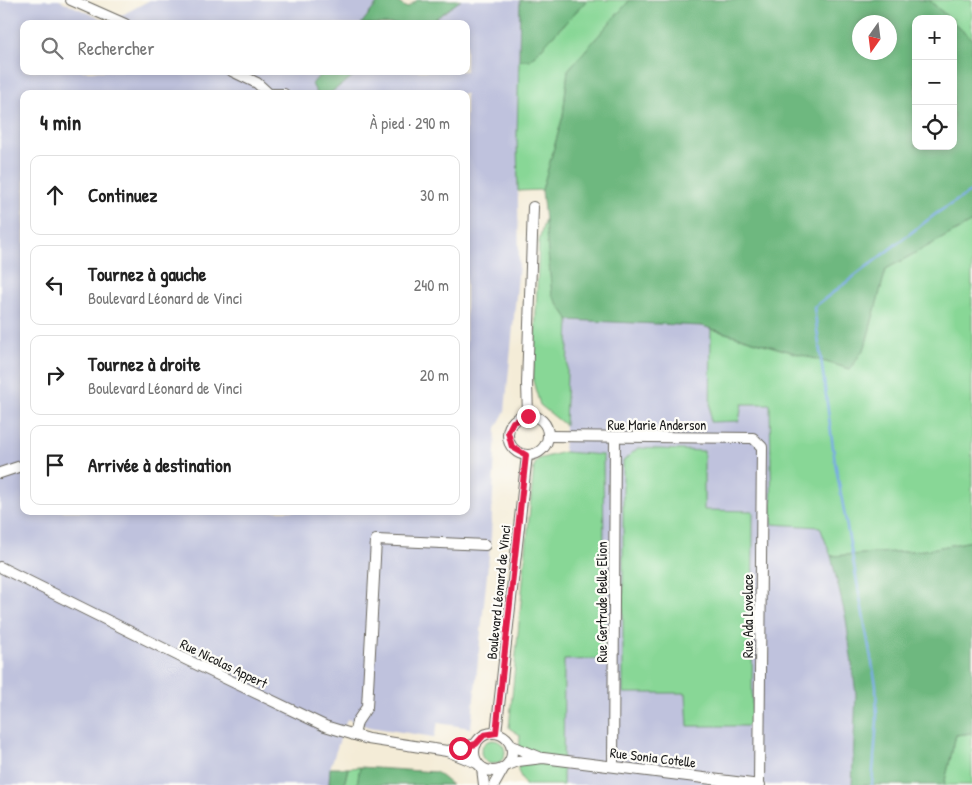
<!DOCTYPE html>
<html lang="fr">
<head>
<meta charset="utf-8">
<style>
  :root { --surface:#fff; --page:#f6f6f6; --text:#222; --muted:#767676; --line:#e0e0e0 }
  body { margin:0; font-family:"Patrick Hand",sans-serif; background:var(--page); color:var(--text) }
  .controls { position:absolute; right:15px; top:15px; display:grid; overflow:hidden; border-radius:10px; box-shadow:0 2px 8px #0003 }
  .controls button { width:45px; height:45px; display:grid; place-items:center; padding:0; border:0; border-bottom:1px solid var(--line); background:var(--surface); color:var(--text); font:25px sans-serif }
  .compass { position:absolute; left:852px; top:15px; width:45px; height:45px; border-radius:50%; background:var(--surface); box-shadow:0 2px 8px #0003; rotate:194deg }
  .stop { position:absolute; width:15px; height:15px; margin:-11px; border:4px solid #e11d48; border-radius:50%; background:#fff }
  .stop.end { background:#e11d48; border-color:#fff; box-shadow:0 1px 5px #0008 }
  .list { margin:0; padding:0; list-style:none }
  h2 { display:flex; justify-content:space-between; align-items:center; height:65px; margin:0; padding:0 20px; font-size:21px }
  h2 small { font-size:16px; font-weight:400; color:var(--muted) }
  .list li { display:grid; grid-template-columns:32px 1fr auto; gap:15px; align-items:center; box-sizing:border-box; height:80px; margin:0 10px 10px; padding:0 10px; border:1px solid var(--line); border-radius:10px }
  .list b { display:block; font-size:19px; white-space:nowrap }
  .list p { margin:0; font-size:16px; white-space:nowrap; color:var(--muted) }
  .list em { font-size:16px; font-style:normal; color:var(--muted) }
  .icon { flex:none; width:28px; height:28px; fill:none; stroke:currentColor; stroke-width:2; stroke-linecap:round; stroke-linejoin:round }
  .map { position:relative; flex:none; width:972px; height:785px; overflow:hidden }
  .search { position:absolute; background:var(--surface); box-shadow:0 2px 8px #0003; left:20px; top:20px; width:450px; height:55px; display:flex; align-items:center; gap:12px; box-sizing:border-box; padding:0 18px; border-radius:10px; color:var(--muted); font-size:19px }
  .panel { position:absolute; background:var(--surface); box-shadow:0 2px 8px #0003; left:20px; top:90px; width:450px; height:425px; border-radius:10px }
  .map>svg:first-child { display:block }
  .industrial { fill:#bfc2dd }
  .green { fill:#88d796; stroke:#527a59 }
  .forest { fill:#6eb87f; stroke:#456a4e; fill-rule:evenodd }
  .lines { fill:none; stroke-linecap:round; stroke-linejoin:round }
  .stream { stroke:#79abe5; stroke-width:2.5 }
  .minor-casing { stroke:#68655d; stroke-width:12 }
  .minor { stroke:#fff; stroke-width:10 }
  .route { stroke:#e11d48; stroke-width:6 }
  .labels { text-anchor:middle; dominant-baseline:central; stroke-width:4.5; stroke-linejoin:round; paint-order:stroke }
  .street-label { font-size:14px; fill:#1c1c1c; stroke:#fdfcf7 }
</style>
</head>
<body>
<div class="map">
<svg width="972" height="785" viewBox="0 0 972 785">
  <rect width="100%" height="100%" fill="#fdfcf7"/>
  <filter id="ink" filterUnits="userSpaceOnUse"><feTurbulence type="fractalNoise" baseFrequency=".02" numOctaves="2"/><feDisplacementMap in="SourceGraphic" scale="10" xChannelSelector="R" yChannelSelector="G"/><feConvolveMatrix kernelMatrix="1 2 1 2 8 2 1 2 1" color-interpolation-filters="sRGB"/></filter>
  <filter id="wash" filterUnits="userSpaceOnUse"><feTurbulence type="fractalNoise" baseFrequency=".0096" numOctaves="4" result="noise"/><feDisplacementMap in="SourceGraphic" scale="20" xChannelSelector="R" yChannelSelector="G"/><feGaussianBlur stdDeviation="1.12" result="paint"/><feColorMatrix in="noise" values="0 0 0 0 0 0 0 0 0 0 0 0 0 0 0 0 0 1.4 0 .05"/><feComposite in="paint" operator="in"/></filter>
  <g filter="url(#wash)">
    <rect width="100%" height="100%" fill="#f4ecd7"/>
    <g class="industrial">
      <path d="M0 0H59L109 22 150 0H380L361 24H24V71H323L312 84 317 94H24V511H466V94H329L360 71H466V24H428L461 0H520L517 137 519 264 505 411 496 428 491 536 471 728 438 723 434 737 369 727 347 719 330 768 329 785H0Z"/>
      <path d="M569 320 702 326 711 329 710 422 742 404H770L772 524 820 526 831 556 846 619 856 694 852 785H563L564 659H605L603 456 564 452Z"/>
    </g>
    <g class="green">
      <path d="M587 0H630L568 70 563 116 542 190 518 191 517 137 519 60H530Z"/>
      <path d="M929 0H972V39L953 22V19H950Z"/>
      <path d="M545 218 552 295 569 320 565 425 540 405 533 381 539 241Z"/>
      <path d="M972 222V541L926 550 831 556 820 527 772 524 770 404H742L739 421 710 422 711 329 850 369 865 347 886 269Z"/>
      <path d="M638 448 704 451V510L753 511 752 726H688L686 693H623V461Z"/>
      <path d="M564 452 603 455 605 659 564 660 563 785H525L518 771 520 735 509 728 534 466 538 459Z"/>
      <path d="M972 733V785H944L956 735Z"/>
      <circle cx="493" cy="752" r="12"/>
      <path d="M360 767 357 785H344L348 768Z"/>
    </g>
    <g class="forest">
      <path d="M380 0H394L407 8 417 0H461L428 24H361Z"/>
      <path d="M520 0H587L530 60H519Z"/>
      <path d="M630 0H929L950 19H916V146H953V22L972 39V222L886 269 865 347 850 369 702 326 569 320 552 295 542 190 563 116 568 70ZM860 22H890V52H860Z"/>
      <path d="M323 71H360L329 94H317L312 84Z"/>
      <path d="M972 541V733L956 735 944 785H852L856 694 846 619 831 556 926 550Z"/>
      <path d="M360 767 436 772 452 785H357Z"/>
      <path d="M330 768H348L344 785H329Z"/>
    </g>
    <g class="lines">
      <path class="stream" d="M872 785 877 720 876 685 835 462 814 307 937 213 972 191"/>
    </g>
  </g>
  <g filter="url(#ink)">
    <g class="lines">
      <g class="minor-casing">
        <g id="minor">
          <path d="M71 0 125 24"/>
          <path d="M232 71 257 83 269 94"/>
          <path d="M273 94H284"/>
          <path d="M528 415 527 384 533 207"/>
          <circle cx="528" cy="435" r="20"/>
          <path d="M548 436 753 438 762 447 759 785"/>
          <path d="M0 473 24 465"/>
          <path d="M0 567 185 659 325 726 368 739 447 751"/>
          <circle cx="493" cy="752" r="19"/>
          <path d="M496 733 527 455"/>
          <path d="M354 735 357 722 367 707 376 540 485 545"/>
          <path d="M476 744 447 751 477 763"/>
          <path d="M512 746 539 757"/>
          <path d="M508 765 518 761 543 758 760 785"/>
          <path d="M613 766 615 438"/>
          <path d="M482 768 484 785"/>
          <path d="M494 785 503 769"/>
        </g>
      </g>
      <use href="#minor" class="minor"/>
    </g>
  </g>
  <g class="lines" filter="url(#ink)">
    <path class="route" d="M460 748 476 744 484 735 496 733 526 455 512 447 508 432 513 422 528 416"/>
  </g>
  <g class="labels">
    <g class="street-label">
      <text x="657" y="424">Rue Marie Anderson</text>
      <text transform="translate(498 592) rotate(-84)">Boulevard Léonard de Vinci</text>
      <text transform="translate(601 602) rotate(-90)">Rue Gertrude Belle Elion</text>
      <text transform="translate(747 616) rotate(-90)">Rue Ada Lovelace</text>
      <text transform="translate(224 663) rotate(26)">Rue Nicolas Appert</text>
      <text transform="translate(653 757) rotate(7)">Rue Sonia Cotelle</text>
    </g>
  </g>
</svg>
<div class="controls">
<button>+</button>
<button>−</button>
<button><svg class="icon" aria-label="locate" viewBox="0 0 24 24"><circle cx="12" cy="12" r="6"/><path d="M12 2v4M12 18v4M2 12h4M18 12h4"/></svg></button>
</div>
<svg class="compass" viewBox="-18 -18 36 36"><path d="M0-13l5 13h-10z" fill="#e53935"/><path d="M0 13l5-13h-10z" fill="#767676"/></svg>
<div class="stop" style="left:460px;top:748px"></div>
<div class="stop end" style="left:528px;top:416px"></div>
<div class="search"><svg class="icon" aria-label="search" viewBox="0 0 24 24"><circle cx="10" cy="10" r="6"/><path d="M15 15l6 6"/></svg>Rechercher</div>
<section class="panel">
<h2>4 min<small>À pied · 290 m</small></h2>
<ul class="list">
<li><svg class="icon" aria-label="ahead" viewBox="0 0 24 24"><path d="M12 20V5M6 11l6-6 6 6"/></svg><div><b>Continuez</b></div><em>30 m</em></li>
<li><svg class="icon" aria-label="left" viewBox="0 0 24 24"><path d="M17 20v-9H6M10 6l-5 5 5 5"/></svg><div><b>Tournez à gauche</b><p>Boulevard Léonard de Vinci</p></div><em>240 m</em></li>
<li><svg class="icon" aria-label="right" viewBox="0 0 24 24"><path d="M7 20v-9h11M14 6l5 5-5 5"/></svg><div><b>Tournez à droite</b><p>Boulevard Léonard de Vinci</p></div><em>20 m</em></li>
<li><svg class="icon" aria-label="arrive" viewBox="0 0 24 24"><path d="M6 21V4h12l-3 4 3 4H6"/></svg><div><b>Arrivée à destination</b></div></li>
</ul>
</section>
</div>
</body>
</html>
